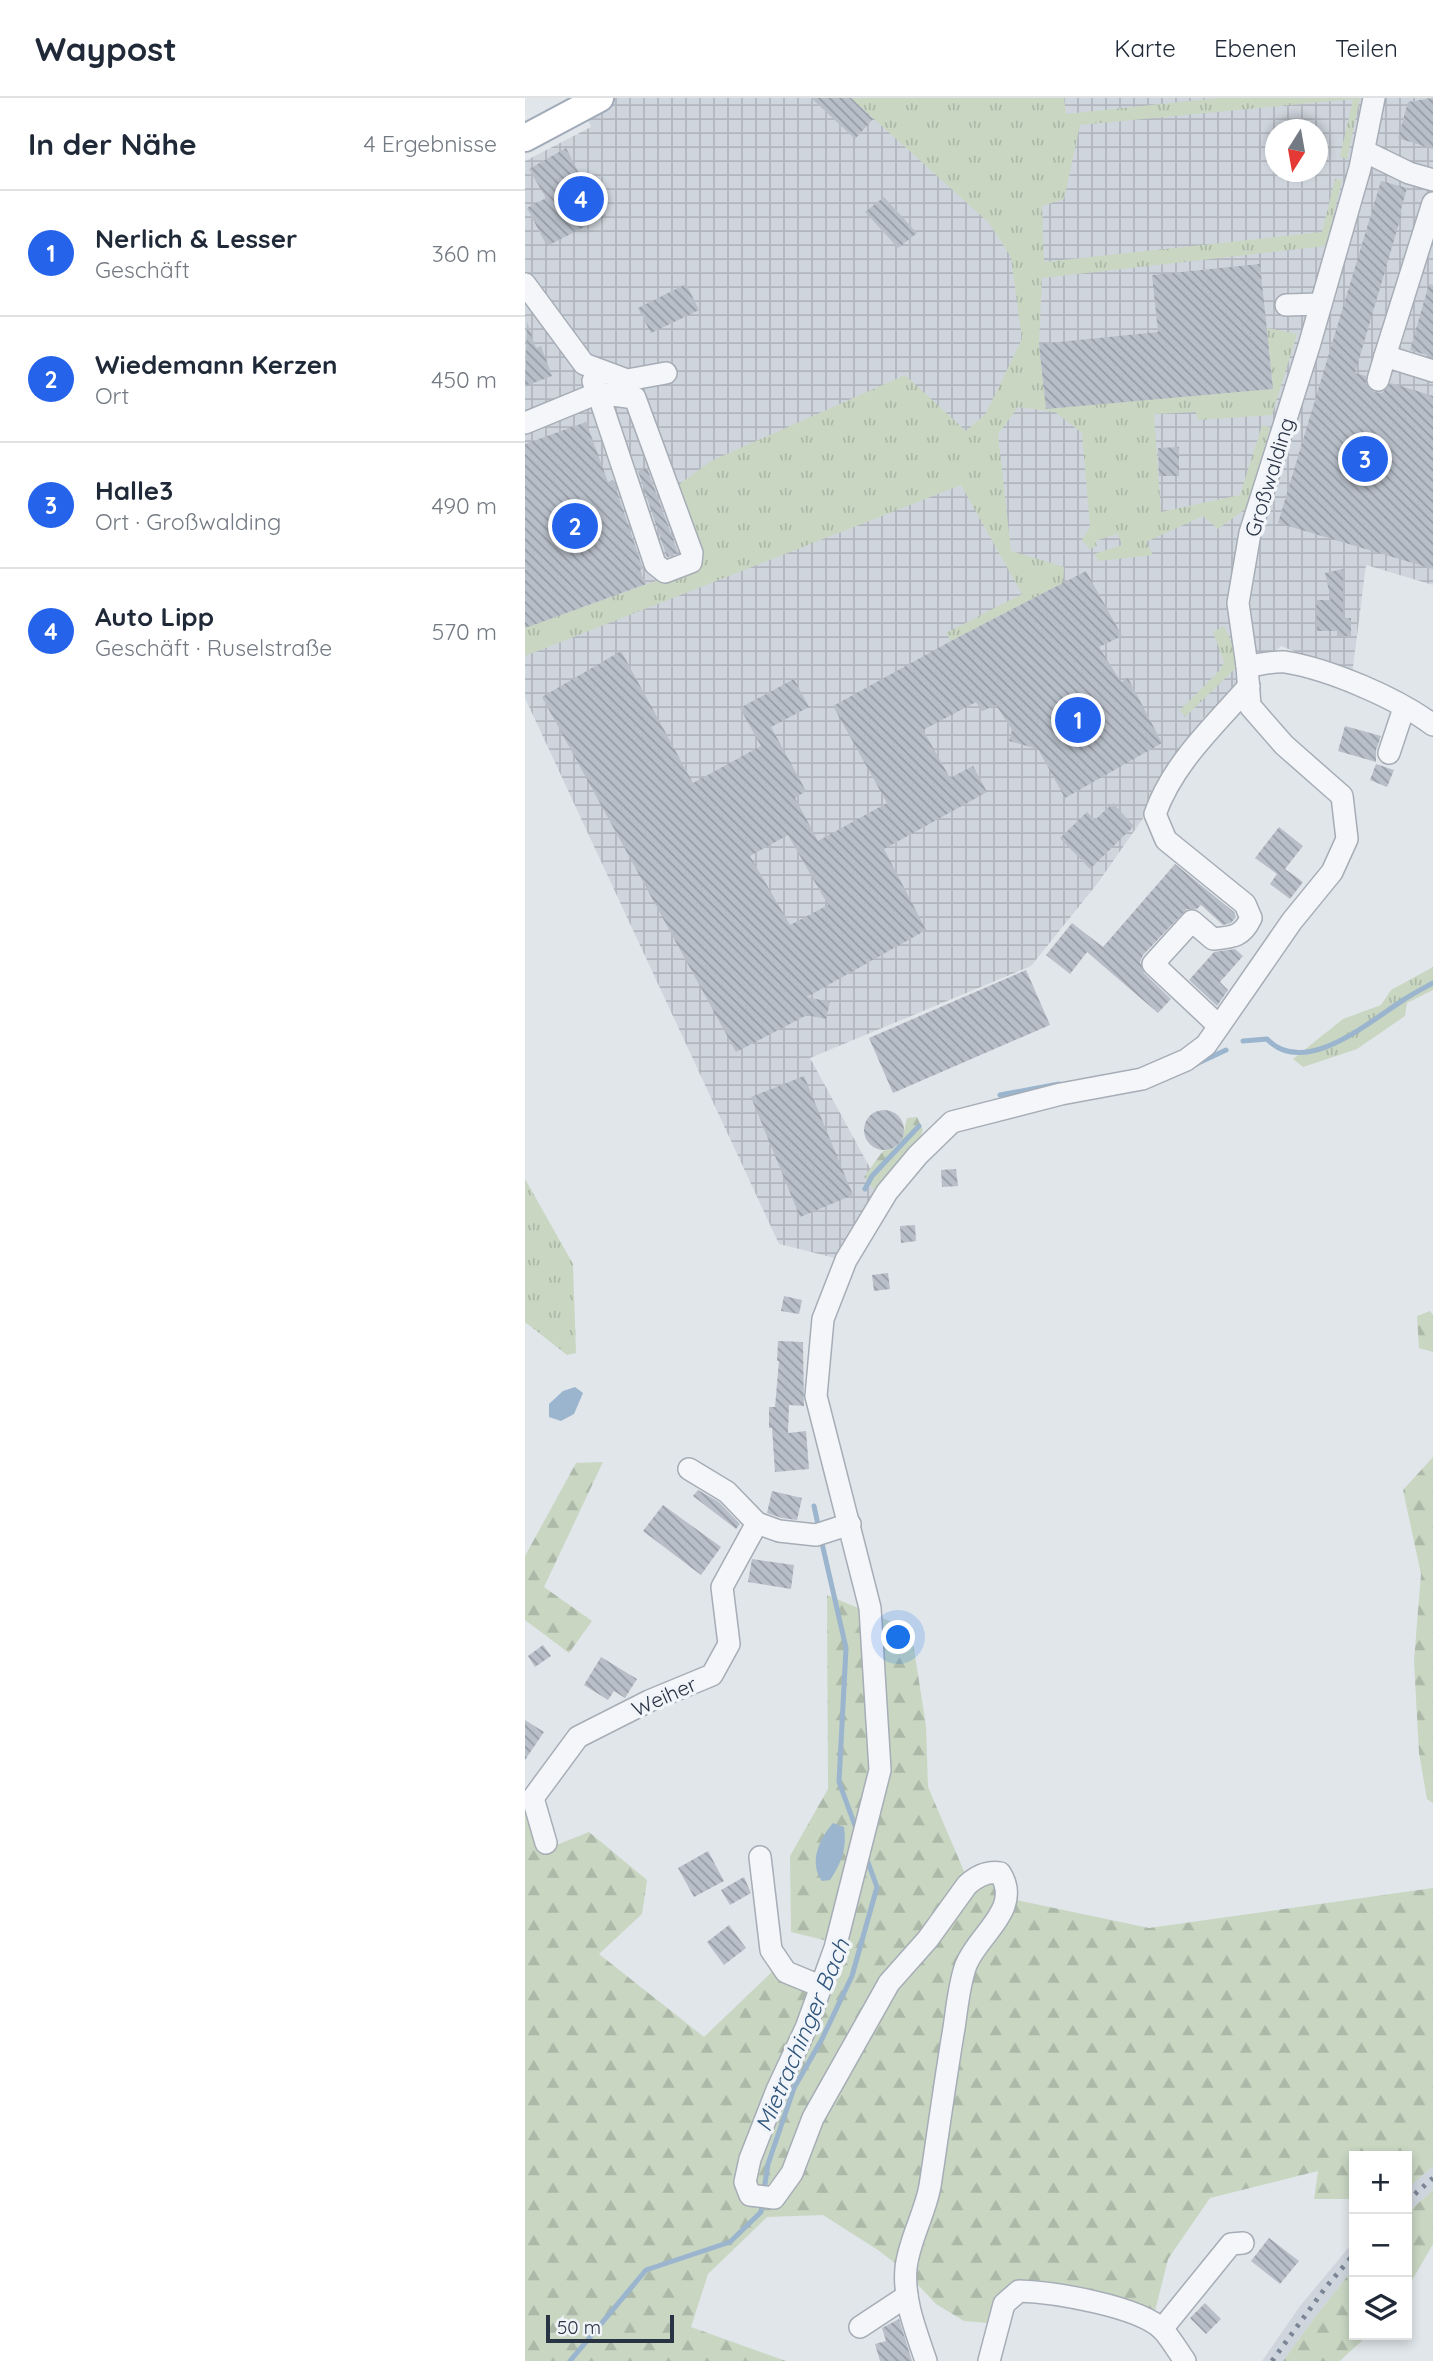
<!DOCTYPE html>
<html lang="de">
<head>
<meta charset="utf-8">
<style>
  :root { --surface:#fff; --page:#f6f6f7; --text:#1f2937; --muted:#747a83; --line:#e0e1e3; --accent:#2563eb }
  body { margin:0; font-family:Quicksand,sans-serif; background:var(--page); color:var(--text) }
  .controls { position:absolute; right:21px; bottom:21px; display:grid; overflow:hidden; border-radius:0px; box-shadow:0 4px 10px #0003 }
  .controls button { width:63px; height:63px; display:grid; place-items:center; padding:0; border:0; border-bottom:2px solid var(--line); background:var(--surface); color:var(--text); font:35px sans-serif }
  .compass { position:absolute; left:740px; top:21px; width:63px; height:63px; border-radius:50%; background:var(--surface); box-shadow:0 4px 10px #0003; rotate:191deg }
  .scale { position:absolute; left:21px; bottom:18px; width:128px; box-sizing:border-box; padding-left:7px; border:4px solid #283344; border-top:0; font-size:19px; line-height:24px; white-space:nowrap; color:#283344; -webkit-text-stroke:5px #f1f4f8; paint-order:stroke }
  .you { position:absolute; left:374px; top:1540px; width:24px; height:24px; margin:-18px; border:5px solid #fff; border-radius:50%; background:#1a73e8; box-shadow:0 0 0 10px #1a73e833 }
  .badge { display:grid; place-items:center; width:46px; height:46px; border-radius:50%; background:var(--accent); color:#fff; font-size:23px; font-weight:700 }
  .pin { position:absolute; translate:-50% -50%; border:4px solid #fff; box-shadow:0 2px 7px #0006 }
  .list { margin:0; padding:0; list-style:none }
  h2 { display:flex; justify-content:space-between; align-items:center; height:91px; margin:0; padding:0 28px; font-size:30px }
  h2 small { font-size:23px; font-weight:400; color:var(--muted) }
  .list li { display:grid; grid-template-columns:46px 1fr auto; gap:21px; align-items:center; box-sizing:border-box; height:126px; padding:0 28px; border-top:2px solid var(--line) }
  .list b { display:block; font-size:26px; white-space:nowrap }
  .list p { margin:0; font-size:23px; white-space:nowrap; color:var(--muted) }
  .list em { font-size:23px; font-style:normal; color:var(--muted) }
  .icon { flex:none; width:38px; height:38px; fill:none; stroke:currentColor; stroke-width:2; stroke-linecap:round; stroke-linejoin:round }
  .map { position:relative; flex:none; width:908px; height:2263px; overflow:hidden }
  header { display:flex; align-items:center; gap:42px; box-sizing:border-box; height:98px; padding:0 35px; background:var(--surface); border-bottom:2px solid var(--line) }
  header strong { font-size:33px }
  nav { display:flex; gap:38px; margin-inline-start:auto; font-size:24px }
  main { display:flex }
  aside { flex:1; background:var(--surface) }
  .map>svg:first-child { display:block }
  .built { fill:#cfd5dd }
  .industrial { fill:url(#industrial-grid); fill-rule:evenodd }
  .grass { fill:url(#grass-tufts) }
  .forest { fill:url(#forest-firs) }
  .water { fill:#9ab5cd }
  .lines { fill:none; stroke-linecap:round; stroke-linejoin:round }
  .stream { stroke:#9ab5cd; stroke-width:5 }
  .building { fill:url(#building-back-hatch); fill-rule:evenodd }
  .minor-casing { stroke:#a6adb6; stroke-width:24 }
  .major-casing { stroke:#a0aab8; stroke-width:30 }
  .minor { stroke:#f5f6f9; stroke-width:21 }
  .major { stroke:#fff; stroke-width:26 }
  .rail { stroke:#7a8596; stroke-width:5; stroke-dasharray:3.5 7; stroke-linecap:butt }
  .labels { text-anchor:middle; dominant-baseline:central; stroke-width:7; stroke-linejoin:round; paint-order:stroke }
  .street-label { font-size:21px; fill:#283344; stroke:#f1f4f8 }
  .water-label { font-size:23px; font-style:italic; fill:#2f547b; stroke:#f1f4f8 }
</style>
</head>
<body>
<header>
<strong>Waypost</strong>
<nav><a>Karte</a><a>Ebenen</a><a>Teilen</a></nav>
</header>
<main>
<aside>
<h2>In der Nähe<small>4 Ergebnisse</small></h2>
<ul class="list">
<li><span class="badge">1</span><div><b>Nerlich &amp; Lesser</b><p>Geschäft</p></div><em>360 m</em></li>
<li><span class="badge">2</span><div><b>Wiedemann Kerzen</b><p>Ort</p></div><em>450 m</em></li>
<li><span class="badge">3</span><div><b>Halle3</b><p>Ort · Großwalding</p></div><em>490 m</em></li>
<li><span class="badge">4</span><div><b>Auto Lipp</b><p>Geschäft · Ruselstraße</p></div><em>570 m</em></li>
</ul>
</aside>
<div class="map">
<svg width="908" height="2263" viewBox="0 0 908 2263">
  <defs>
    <pattern id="industrial-grid" width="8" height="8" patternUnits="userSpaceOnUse" patternTransform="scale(1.75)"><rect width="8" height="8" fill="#cfd5dd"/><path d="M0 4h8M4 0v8" fill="none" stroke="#b2b7bf"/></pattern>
    <pattern id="grass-tufts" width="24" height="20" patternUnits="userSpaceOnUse" patternTransform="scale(1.75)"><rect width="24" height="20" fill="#c8d6c2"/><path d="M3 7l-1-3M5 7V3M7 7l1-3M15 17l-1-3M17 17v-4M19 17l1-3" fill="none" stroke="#acb8a8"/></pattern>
    <pattern id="forest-firs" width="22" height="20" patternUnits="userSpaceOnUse" patternTransform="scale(1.75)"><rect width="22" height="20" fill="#c8d6c2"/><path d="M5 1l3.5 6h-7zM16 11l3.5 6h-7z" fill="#acb8a8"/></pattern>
    <pattern id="building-back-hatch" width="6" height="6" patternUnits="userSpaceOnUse" patternTransform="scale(1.75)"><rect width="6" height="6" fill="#b8bfc9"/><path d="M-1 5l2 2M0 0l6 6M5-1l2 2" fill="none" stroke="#969ca5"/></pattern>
  </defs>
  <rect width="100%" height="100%" fill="#e1e6eb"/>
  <g class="built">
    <path d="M908 2068V2092L882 2115V2091Z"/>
    <path d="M829 2143V2170L790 2219 758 2263H737L775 2208Z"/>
  </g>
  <path class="industrial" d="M55 0H908V487L841 467 827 577 756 548 680 618 627 692 619 719 572 786 506 868 285 960 356 1090 318 1162 254 1146 0 600V63L66 29ZM750 32H792V74H750Z"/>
  <g class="grass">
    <path d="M326 0H539L541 16 693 0H835L822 61 815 59 828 1 555 27 539 101 517 108 519 164 797 134 810 81 817 82 801 148 517 180 514 246 521 311 748 290 742 230 772 236 747 317 673 322 671 314 629 316 636 414 715 397 737 327 745 329 723 409 693 431 678 418 621 444 628 457 574 463 569 456 597 447 593 436 570 443 572 448 565 451 557 442 565 429 557 335 530 314 493 309 473 336 486 453 539 469 538 485 426 543 421 535 497 496 436 387 0 558V530L175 467 148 391 186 363 380 277 441 333 461 315 497 241 486 159 464 125Z"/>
    <path d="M699 528 716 565 660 619 655 612 695 572 699 564 688 534Z"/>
    <path d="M908 869V892L882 905 880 918 832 951 778 969 768 961 818 921 856 907 866 892Z"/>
    <path d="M0 1081 48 1166 51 1255 42 1257 0 1224Z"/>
  </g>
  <g class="forest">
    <path d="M392 1019 398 1032 393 1046 350 1093 339 1079 358 1053 371 1049 377 1042 382 1020Z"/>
    <path d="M905 1213 908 1217V1254L894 1250 892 1218Z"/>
    <path d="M908 1359V1705L902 1701 894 1655 889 1563 896 1476 878 1392Z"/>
    <path d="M78 1364 19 1489 67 1523 44 1555 0 1522V1458L51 1365Z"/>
    <path d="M302 1497 386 1532 401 1628 403 1689 444 1785 465 1772 482 1800 624 1830 908 1790V2068L882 2091V2058H829V2101H789L793 2073 685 2100 643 2161 627 2225 494 2191 463 2225 439 2223 411 2206 380 2173 353 2152 298 2117 242 2119 183 2176 166 2229 261 2263H0V1713L4 1707 14 1747 34 1746 64 1734 122 1782 117 1816 74 1856 179 1939 248 1873 289 1893 311 1845 266 1834 265 1758 303 1691Z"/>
    <path d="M908 2092V2146L882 2191V2115Z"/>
    <path d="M829 2170V2237H843L815 2263H758L790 2219Z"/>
  </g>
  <g class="water">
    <path d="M50 1289 58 1295 49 1316 36 1323 24 1319V1306L38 1293Z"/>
    <path d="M308 1725 319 1729C322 1750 317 1764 305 1782L297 1783C283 1764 295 1740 308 1725Z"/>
  </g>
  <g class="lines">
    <g class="stream">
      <path d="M718 943 742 941C780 981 846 922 880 901 889 895 899 890 908 885"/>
      <path d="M669 967 701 952"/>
      <path d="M475 997 534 986"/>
      <path d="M340 1091 347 1078 394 1028"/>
      <path d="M289 1408 294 1431"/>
      <path d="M296 1441 321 1550 314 1684 332 1733"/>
      <path d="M239 2092 243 2066 269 1990 297 1941 327 1878 352 1789 341 1759"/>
      <path d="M45 2263 121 2172 205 2144 236 2114 238 2102"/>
    </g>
  </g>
  <g class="building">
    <path d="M286 0H326L348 21 330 41Z"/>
    <path d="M908 0V51L873 40 883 4Z"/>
    <path d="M41 50 57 81 61 79 81 118 22 148 2 110 21 100 4 71Z"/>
    <path d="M856 83 882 90 875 115H877L830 275 841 278V286L849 294 857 295 866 285 908 298V471L753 425Z"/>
    <path d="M359 99 392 135 373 150 340 114Z"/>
    <path d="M735 166 748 291 521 311 514 246 633 234 627 177Z"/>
    <path d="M161 186 174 212 126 235 113 210Z"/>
    <path d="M904 186 908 187V259L885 252Z"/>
    <path d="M2 224 11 250 16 248 27 278 0 288Z"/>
    <path d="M61 324 83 384 88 382 118 471 115 472 121 486 0 530V346Z"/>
    <path d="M654 349V378H634L633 350Z"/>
    <path d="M122 370 153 455 142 459 113 373Z"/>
    <path d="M818 471V520H826V538H812V533H792L791 502H806L800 475Z"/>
    <path d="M561 473 597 538 574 549 596 584 603 580 637 645 540 700 513 651 484 643 487 632 471 607 457 613 451 604 398 632 425 680 448 668 462 694 359 751 401 832 282 899 305 904 301 921 282 917 211 954 17 599 96 553 168 685 236 648 215 610 269 581 284 609 246 629 281 693 270 700 293 743 362 705 308 608 426 543ZM263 737 303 807 265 827 225 758Z"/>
    <path d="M820 628 856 638 851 652V664L813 653Z"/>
    <path d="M851 666 869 672 862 689 845 682Z"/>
    <path d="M588 705 609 728 565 771 535 740 562 714 570 722Z"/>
    <path d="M754 729 778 748 760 771 778 784 765 801 745 786 752 776 730 760Z"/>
    <path d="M650 766 709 814 711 819 706 825 698 827 676 807 672 811H662L618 857 615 864 619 875 646 901 633 915 562 854 545 876 521 857 547 825 578 849Z"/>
    <path d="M710 851 718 858 695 884 703 892 692 908 664 882 689 854Z"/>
    <path d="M501 872 525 927 368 995 344 940Z"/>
    <path d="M279 978 328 1097 275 1119 226 999Z"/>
    <circle cx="359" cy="1032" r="20"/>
    <path d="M431 1071 433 1088 417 1089 416 1072Z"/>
    <path d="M390 1127 391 1143 376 1145 375 1128Z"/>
    <path d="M363 1175 365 1191 349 1193 347 1177Z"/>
    <path d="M259 1198 277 1202 274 1216 256 1213Z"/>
    <path d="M253 1243 278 1244 279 1308 264 1307 263 1335 281 1333 284 1371 250 1374 247 1330H244V1309H250L254 1263H252Z"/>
    <path d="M173 1392 194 1404 215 1426 211 1431 168 1398Z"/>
    <path d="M247 1393 277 1400 272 1422 257 1420 242 1415Z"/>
    <path d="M138 1407 196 1449 176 1477 118 1433Z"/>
    <path d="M227 1461 269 1467 266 1491 223 1484Z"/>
    <path d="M18 1547 26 1558 10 1569 3 1558Z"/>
    <path d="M76 1559 112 1581 100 1600 89 1593 83 1602 59 1587Z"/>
    <path d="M0 1622 19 1634 0 1662Z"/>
    <path d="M183 1753 199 1783 169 1799 153 1770Z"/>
    <path d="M219 1779 226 1795 205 1807 196 1792Z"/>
    <path d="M204 1827 221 1850 199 1867 182 1844Z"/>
    <path d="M744 2140 774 2163 755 2186 726 2163Z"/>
    <path d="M680 2205 696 2221 681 2236 665 2220Z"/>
    <path d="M374 2221 387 2263H355L350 2246 361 2243 357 2230Z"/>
  </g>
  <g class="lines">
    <g class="minor-casing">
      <g id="minor">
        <path d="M839 53 884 75 908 82"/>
        <path d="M908 105 860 258 908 273"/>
        <path d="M0 186 59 266 102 282 141 275"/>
        <path d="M761 207 796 206"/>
        <path d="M853 282 860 258"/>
        <path d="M73 295 110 300 167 455 166 464 140 474 130 466Z"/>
        <path d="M0 325 73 295 68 283"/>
        <path d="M722 568C734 567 748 563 760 564 804 571 872 600 908 627"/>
        <path d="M864 655 879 610"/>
        <path d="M694 928 628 866 667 823 688 841C708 839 717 839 726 820L720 806 641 742 630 716C648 665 689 628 724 588"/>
        <path d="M164 1371 202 1394 232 1425 254 1433 291 1437 325 1426"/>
        <path d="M21 1745 8 1700 53 1639 124 1603 187 1577 204 1546 197 1489 232 1425"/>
        <path d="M235 1759 246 1852 261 1874 295 1888"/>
        <path d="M335 2229 382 2198"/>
        <path d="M637 2231 706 2146 718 2145"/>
        <path d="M401 2263C391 2233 378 2202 381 2170 384 2142 400 2116 405 2088 413 2036 420 1983 429 1930 432 1910 434 1886 441 1867 453 1836 498 1811 475 1775 462 1773 452 1778 442 1787L403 1841 364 1885 288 2020 267 2075 249 2100 225 2097 220 2084 225 2061 252 1992 281 1930 310 1850 355 1672 345 1510 291 1298 298 1221 321 1162 362 1094 393 1057 427 1024 536 996 617 981 661 962 681 947 767 823 807 774 822 741 817 698 759 647 725 608 722 568 713 505 725 435 784 248 835 70 849 0"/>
        <path d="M464 2263 479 2206 494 2193C528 2194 614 2208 638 2232 646 2241 653 2253 660 2263"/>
      </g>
    </g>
    <g class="major-casing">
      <path id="major" d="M0 40 75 0"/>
    </g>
    <use href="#minor" class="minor"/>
    <use href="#major" class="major"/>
    <g class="rail">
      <path d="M882 2103 908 2080"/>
      <path d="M747 2263 801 2189 829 2156"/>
    </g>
  </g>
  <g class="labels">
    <g class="street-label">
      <text transform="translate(744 379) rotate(-73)">Großwalding</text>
      <text transform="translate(139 1598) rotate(-24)">Weiher</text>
    </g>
    <g class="water-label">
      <text transform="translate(277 1937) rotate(-67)">Mietrachinger Bach</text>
    </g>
  </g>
</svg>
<div class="controls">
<button>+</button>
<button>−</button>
<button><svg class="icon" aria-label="layers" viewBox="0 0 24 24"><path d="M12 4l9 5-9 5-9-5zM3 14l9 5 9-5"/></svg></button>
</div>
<svg class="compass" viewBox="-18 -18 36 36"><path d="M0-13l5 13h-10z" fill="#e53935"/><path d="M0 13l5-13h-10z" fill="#747a83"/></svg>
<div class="scale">50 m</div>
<div class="you"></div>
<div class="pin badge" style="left:553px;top:622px">1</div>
<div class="pin badge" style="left:50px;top:428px">2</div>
<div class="pin badge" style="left:840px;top:361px">3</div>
<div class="pin badge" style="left:56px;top:101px">4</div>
</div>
</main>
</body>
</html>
